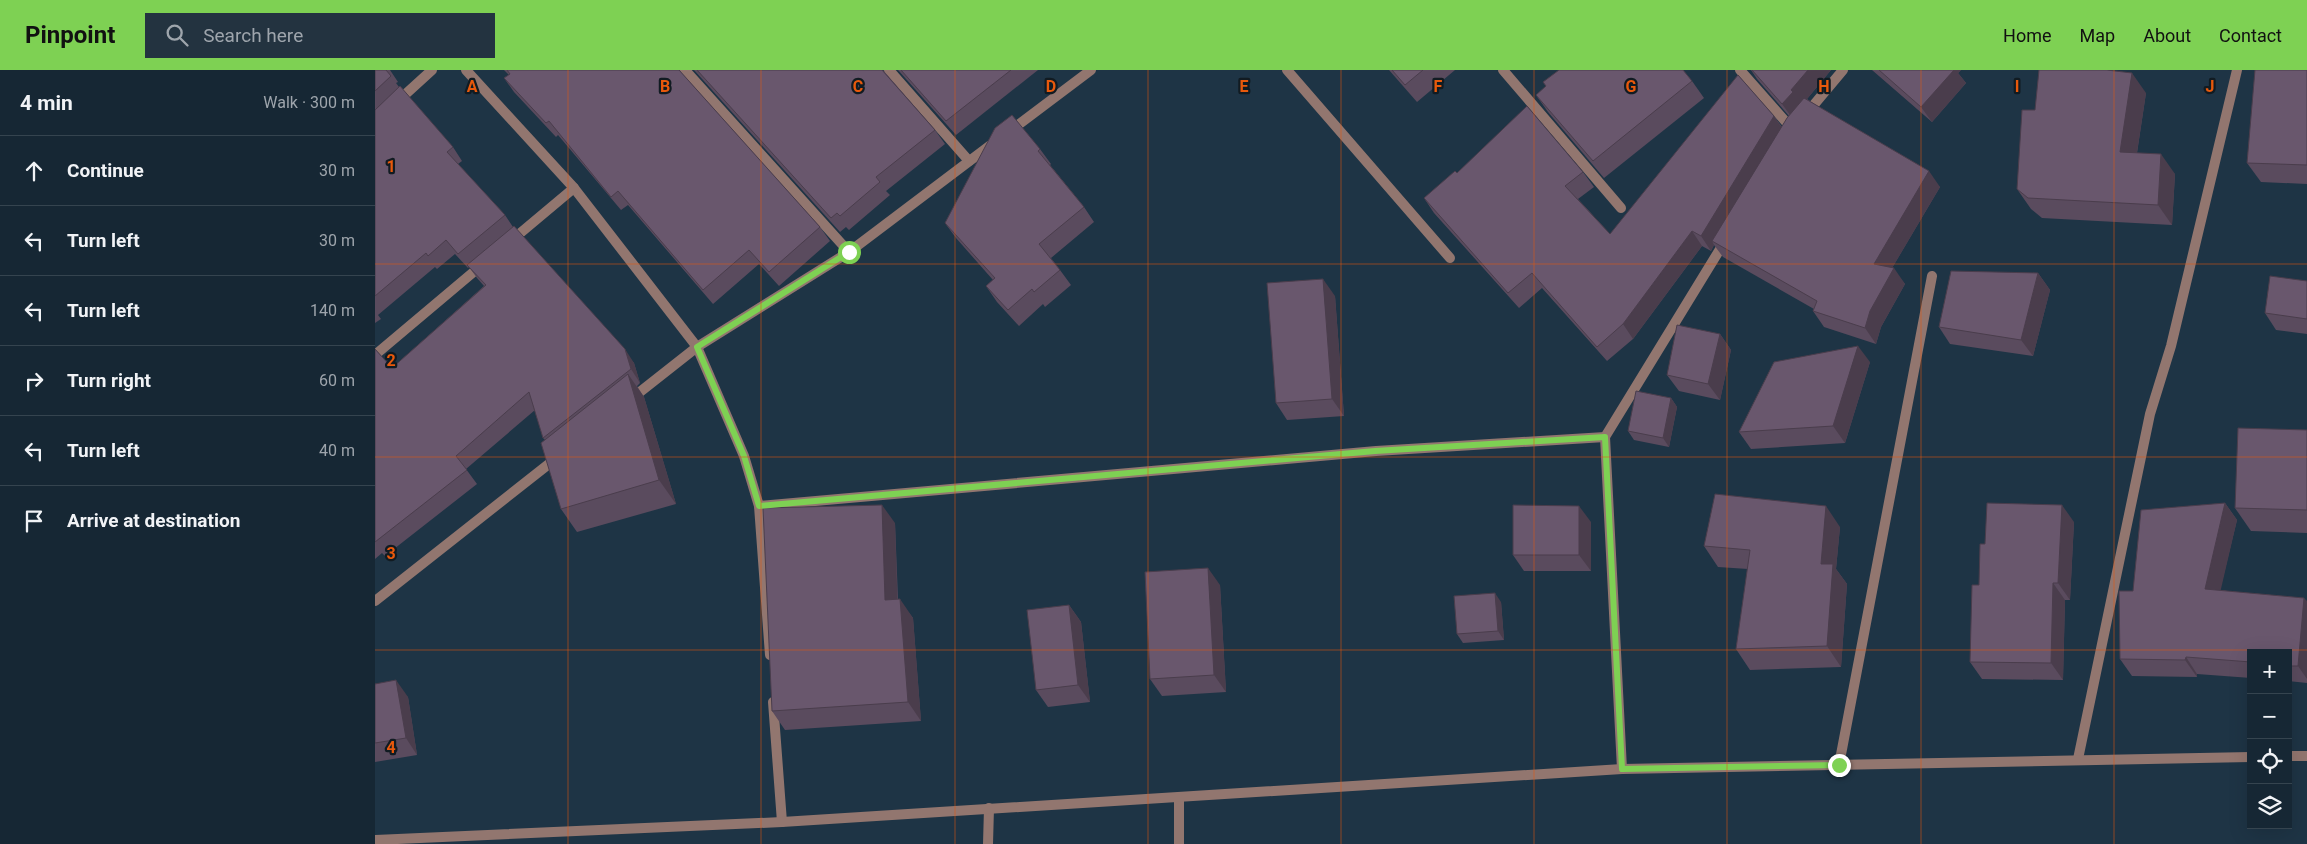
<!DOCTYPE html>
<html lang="en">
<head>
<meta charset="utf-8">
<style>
  :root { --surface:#162734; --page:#233340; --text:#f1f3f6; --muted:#9ea5ac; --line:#35444f; --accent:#7ed153 }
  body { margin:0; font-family:Roboto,sans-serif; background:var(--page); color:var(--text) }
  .controls { position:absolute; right:15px; bottom:15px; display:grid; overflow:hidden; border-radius:0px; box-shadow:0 5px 20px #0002 }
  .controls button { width:45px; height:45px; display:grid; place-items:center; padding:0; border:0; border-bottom:1px solid var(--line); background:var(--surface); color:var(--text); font:25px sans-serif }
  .stop { position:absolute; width:15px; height:15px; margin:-11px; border:4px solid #7ed153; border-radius:50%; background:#fff }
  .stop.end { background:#7ed153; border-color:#fff; box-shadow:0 1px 5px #0008 }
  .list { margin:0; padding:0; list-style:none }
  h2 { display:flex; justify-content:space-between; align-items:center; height:65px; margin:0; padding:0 20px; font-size:21px }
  h2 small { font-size:16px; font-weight:400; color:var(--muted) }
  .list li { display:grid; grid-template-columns:32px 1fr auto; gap:15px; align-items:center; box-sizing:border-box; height:70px; padding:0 20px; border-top:1px solid var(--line) }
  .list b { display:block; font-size:19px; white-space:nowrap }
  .list em { font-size:16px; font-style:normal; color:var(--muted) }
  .icon { flex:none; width:28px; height:28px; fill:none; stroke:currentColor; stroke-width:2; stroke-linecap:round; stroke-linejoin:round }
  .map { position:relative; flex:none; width:1932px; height:774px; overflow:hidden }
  header { display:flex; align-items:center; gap:30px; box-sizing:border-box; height:70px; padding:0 25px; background:var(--accent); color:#111 }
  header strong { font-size:24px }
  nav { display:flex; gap:28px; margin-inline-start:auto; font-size:18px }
  .search { width:350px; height:45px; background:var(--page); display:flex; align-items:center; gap:12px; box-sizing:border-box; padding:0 18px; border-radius:0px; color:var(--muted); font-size:19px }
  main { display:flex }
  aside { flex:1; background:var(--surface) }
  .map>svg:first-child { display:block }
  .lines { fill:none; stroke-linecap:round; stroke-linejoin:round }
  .minor { stroke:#92766f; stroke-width:10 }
  .tertiary { stroke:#92766f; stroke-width:10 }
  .wall { fill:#5a4b5e }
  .shaded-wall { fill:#4a3d4c }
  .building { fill:#69576d; stroke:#4a3d4c }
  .route { stroke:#7ed153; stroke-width:6 }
  .grid { fill:none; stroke:#e8590c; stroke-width:1; stroke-opacity:0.55 }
  .grid-label { font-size:16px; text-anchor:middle; font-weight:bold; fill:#e8590c; stroke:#111b22; stroke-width:4.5; stroke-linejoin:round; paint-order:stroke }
</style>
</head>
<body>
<header>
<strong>Pinpoint</strong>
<div class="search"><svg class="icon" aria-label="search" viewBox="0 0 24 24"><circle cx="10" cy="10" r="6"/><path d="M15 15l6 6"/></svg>Search here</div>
<nav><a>Home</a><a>Map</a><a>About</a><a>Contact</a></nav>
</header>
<main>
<aside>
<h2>4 min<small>Walk · 300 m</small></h2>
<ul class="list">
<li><svg class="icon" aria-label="ahead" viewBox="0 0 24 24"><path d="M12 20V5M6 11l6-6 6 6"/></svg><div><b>Continue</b></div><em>30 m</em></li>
<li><svg class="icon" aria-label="left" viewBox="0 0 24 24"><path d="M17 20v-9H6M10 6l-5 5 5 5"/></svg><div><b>Turn left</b></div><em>30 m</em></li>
<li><svg class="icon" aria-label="left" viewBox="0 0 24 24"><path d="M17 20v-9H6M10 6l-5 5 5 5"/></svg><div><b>Turn left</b></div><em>140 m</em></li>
<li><svg class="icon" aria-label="right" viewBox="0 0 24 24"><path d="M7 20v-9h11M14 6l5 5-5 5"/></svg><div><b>Turn right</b></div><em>60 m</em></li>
<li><svg class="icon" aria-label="left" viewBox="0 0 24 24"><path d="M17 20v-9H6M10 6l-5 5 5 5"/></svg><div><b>Turn left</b></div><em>40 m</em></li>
<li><svg class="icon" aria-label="arrive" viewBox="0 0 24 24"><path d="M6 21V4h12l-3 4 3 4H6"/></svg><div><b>Arrive at destination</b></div></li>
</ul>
</aside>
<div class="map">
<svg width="1932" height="774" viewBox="0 0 1932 774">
  <rect width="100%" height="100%" fill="#1e3445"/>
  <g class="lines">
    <g class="minor">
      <path d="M91 0 199 118 322 277 369 386 384 436 395 585"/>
      <path d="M310 0 474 182"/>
      <path d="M514 0 594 91"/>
      <path d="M912 0 1075 188"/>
      <path d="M1128 0 1246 138"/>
      <path d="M1365 0 1418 60"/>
      <path d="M23 31 57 0"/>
      <path d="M1432 43 1468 0"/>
      <path d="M635 61 716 0"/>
      <path d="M137 170 199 118"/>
      <path d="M0 285 108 194"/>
      <path d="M256 329 322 277 474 182 617 74"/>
      <path d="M384 436 1001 381 1230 367"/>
      <path d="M0 531 184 386"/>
      <path d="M398 632 407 752"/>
      <path d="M1703 689 1775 344 1796 276 1862 0"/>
      <path d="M1464 695 1557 206"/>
      <path d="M1247 699 1230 367 1350 171"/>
      <path d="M804 728V774"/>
      <path d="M613 774 614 738"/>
    </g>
    <g class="tertiary">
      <path d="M1913 686H1932"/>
      <path d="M0 770 407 752 1247 699 1876 687"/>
    </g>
  </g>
  <g class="wall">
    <path d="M0 0H15L23 12 21 13 24 17 78 77 87 91 83 94 130 145 138 157 259 293 265 313 262 316 269 327 301 434 202 462 186 439 170 370 168 368 160 340 91 399 102 414 10 486 7 483 0 489V279L17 298 109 216 102 208 94 197 93 198 80 184 62 199 60 197 3 245 6 249 0 253Z"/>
    <path d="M129 0H304L445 157 455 171 404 216 384 194 338 234 253 135 246 140 183 65 181 67 139 22 129 8 134 5Z"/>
    <path d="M319 0H508L560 60 570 74 511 121 515 125 474 160 471 157 465 162Z"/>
    <path d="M523 0H663L581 65Z"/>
    <path d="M1014 0H1080L1042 32Z"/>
    <path d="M1376 0H1456L1432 29 1565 117 1517 198 1530 214 1506 257 1501 274 1449 257 1438 241 1439 239 1348 187 1339 175 1336 181 1327 176 1258 269 1232 291 1167 218 1144 238 1059 143 1049 128 1082 103 1208 102 1219 117 1203 129 1235 164 1399 46 1407 57 1414 46 1382 9Z"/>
    <path d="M1497 0H1586L1583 3 1591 13 1557 52Z"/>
    <path d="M1932 0V114L1886 112 1872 93Z"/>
    <path d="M1317 11 1329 28 1229 108 1173 42 1161 25Z"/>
    <path d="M1771 23 1762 83 1800 104 1797 155 1667 148 1656 139 1642 119 1660 40Z"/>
    <path d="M665 79 676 94 675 95 709 137 719 152 676 188 685 200 696 215 670 237 668 234 644 256 622 232 611 216 618 210 581 168 570 153Z"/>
    <path d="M1663 203 1675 220 1658 286 1575 274 1564 257Z"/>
    <path d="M1932 211V264L1901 260 1890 243Z"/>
    <path d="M960 226 969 346 912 350 901 333Z"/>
    <path d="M1345 264 1356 280 1345 330 1304 321 1292 305Z"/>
    <path d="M1495 292 1470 373 1376 379 1364 362Z"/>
    <path d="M1296 328 1302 337 1294 377 1259 370 1253 361Z"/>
    <path d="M1932 360V463L1876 461 1860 438Z"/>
    <path d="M1850 433 1862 450 1845 520 1932 531V613L1913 611V583H1876V608L1822 604V607L1757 606 1745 589 1758 521Z"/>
    <path d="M1216 452V501H1149L1138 485Z"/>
    <path d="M1699 452 1695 530H1690L1688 610 1607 609 1595 592 1604 515 1610 474Z"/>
    <path d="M520 453 523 529 538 548 546 651 410 660 397 641Z"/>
    <path d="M1465 457 1461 499 1472 514 1466 597 1375 600 1361 579 1373 499 1343 497 1329 476Z"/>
    <path d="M845 515 851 622 787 626 775 609Z"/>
    <path d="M1126 532 1129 570 1088 573 1082 564Z"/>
    <path d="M694 535 706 552 715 632 673 637 661 620Z"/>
    <path d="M0 614 33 627 42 685 0 692Z"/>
  </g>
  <g class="shaded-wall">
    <path d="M1433 0H1456L1427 35 1418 49 1407 34 1416 20Z"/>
    <path d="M1577 0H1586L1583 3 1591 13 1557 52 1546 37Z"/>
    <path d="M1757 3 1771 23 1759 102 1745 82Z"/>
    <path d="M1399 46 1409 61 1337 171 1339 175 1336 181 1326 166Z"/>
    <path d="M1786 84 1800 104 1797 155 1783 135Z"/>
    <path d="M1554 101 1565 117 1510 210 1499 194Z"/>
    <path d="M1317 161 1327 176 1258 269 1248 254Z"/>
    <path d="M1519 198 1530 214 1506 257 1501 274 1490 258 1495 241Z"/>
    <path d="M1663 203 1675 220 1658 286 1646 270Z"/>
    <path d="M948 209 960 226 969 346 957 329Z"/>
    <path d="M1345 264 1356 280 1345 330 1333 314Z"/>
    <path d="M1483 276 1495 292 1470 373 1458 356Z"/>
    <path d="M250 279 259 293 265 313 256 299Z"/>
    <path d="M253 304 269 327 301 434 284 410Z"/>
    <path d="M1296 328 1302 337 1294 377 1288 368Z"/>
    <path d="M1850 433 1862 450 1842 536 1830 519Z"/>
    <path d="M507 435 520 453 523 549 510 530Z"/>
    <path d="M1687 435 1699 452 1695 530 1683 513Z"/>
    <path d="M1204 436 1216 452V501L1204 485Z"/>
    <path d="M1451 436 1465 457 1461 499 1472 514 1466 597 1452 576 1446 494Z"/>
    <path d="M833 498 845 515 851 622 839 605Z"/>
    <path d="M1678 513 1690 530 1688 610 1676 593Z"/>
    <path d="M1120 523 1126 532 1129 570 1123 561Z"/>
    <path d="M1929 528 1932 531V609L1923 596Z"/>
    <path d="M525 529 538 548 546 651 533 632Z"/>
    <path d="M694 535 706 552 715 632 703 615Z"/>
    <path d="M1811 587 1822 604V607L1810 590Z"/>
    <path d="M21 610 33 627 42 685 31 668Z"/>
  </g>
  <g class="building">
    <path d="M0 0H11L16 6 0 21Z"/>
    <path d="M132 0H304L445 157 394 202 374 180 328 220 243 121 236 127 174 51 171 53 129 8 135 4Z"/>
    <path d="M322 0H507L560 60 501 107 505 112 465 146 462 143 456 148Z"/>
    <path d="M526 0H636L571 51Z"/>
    <path d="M1017 0H1048L1030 15Z"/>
    <path d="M1184 0H1308L1317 11 1218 91 1161 25 1171 16 1168 12Z"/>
    <path d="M1377 0H1433L1416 20 1418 22 1407 34Z"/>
    <path d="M1504 0H1579L1546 37Z"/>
    <path d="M1664 0H1732L1757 3 1745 82 1786 84 1783 135 1653 128 1642 119 1647 40H1660Z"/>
    <path d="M1880 0H1932V95L1872 93Z"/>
    <path d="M1363 5 1399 46 1326 166 1317 161 1248 254 1222 277 1157 203 1133 223 1049 128 1080 101 1082 103 1152 36 1208 102 1190 116 1235 164Z"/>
    <path d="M25 16 78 77 72 82 130 145 83 184 71 170 53 186 51 183 0 226V40Z"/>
    <path d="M1429 28 1554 101 1499 194 1519 198 1495 241 1490 258 1438 241 1442 231 1337 171 1412 48Z"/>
    <path d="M637 45 665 79 663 81 709 137 664 174 685 200 659 222 657 219 633 240 611 216 620 208 570 153 620 58Z"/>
    <path d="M139 156 250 279 256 299 168 368 154 322 81 386 92 400 0 472V279L17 298 111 215 92 195Z"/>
    <path d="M1576 201 1663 203 1646 270 1564 257Z"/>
    <path d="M1895 206 1932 211V249L1890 243Z"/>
    <path d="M948 209 957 329 901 333 892 213Z"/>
    <path d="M1302 255 1345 264 1333 314 1292 305Z"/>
    <path d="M1483 276 1458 356 1364 362 1399 292Z"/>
    <path d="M253 304 284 410 186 439 166 373Z"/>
    <path d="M1261 321 1296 328 1288 368 1253 361Z"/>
    <path d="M1863 358 1932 360V440L1860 438Z"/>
    <path d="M1340 424 1451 436 1446 494H1458L1452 576 1361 579 1375 480 1329 476Z"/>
    <path d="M1612 433 1687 435 1683 513H1678L1676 593 1595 592 1597 515H1604L1605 474H1610Z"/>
    <path d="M1850 433 1830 519 1929 528 1923 596H1913V583H1876V592L1811 587 1810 590 1745 589 1744 521H1758L1766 440Z"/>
    <path d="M507 435 510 530 525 529 533 632 397 641 388 438Z"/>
    <path d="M1138 435 1204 436V485H1138Z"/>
    <path d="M833 498 839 605 775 609 770 502Z"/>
    <path d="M1120 523 1123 561 1082 564 1079 526Z"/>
    <path d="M694 535 703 615 661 620 652 540Z"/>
    <path d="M21 610 31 668 0 673V614Z"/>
  </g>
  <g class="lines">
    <path class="route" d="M474 182 322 277 369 386 384 436 1000 381 1230 367 1247 699 1464 695"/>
  </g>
  <path class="grid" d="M193 0V774M386 0V774M580 0V774M773 0V774M966 0V774M1159 0V774M1352 0V774M1546 0V774M1739 0V774M0 194H1932M0 387H1932M0 580H1932"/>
  <g class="grid-label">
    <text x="97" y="22">A</text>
    <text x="290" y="22">B</text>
    <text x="483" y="22">C</text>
    <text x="676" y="22">D</text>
    <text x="869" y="22">E</text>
    <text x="1063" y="22">F</text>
    <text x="1256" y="22">G</text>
    <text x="1449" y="22">H</text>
    <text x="1642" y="22">I</text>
    <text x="1835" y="22">J</text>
    <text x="16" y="102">1</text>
    <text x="16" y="296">2</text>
    <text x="16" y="489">3</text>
    <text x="16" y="683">4</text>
  </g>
</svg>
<div class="controls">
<button>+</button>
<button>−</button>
<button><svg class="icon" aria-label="locate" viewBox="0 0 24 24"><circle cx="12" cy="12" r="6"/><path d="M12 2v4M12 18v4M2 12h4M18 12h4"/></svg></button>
<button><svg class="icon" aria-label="layers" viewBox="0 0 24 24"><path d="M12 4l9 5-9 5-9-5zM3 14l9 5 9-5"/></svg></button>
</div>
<div class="stop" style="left:474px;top:182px"></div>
<div class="stop end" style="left:1464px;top:695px"></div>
</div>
</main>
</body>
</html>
